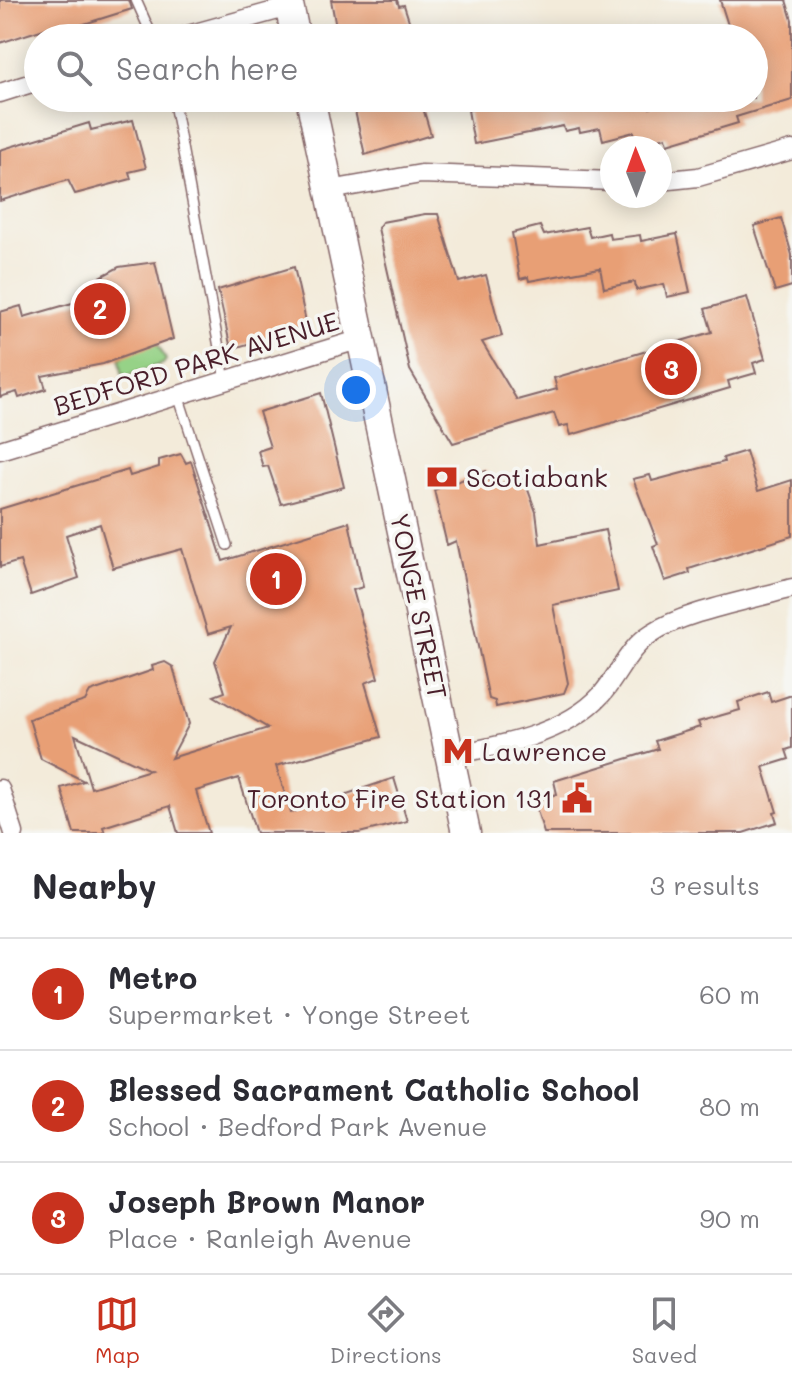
<!DOCTYPE html>
<html lang="en">
<head>
<meta charset="utf-8">
<style>
  :root { --surface:#fff; --page:#f2f2f3; --text:#2b2b33; --muted:#7c7c81; --line:#e1e1e2; --accent:#c8321e }
  body { margin:0; font-family:Mali,sans-serif; background:var(--page); color:var(--text) }
  .compass { position:absolute; left:600px; top:136px; width:72px; height:72px; border-radius:50%; background:var(--surface); box-shadow:0 4px 20px #0003; rotate:359deg }
  .you { position:absolute; left:356px; top:390px; width:28px; height:28px; margin:-20px; border:6px solid #fff; border-radius:50%; background:#1a73e8; box-shadow:0 0 0 12px #1a73e833 }
  .badge { display:grid; place-items:center; width:52px; height:52px; border-radius:50%; background:var(--accent); color:#fff; font-size:26px; font-weight:700 }
  .pin { position:absolute; translate:-50% -50%; border:4px solid #fff; box-shadow:0 2px 8px #0006 }
  .list { margin:0; padding:0; list-style:none }
  h2 { display:flex; justify-content:space-between; align-items:center; height:104px; margin:0; padding:0 32px; font-size:34px }
  h2 small { font-size:26px; font-weight:400; color:var(--muted) }
  .list li { display:grid; grid-template-columns:52px 1fr auto; gap:24px; align-items:center; box-sizing:border-box; height:112px; padding:0 32px; border-top:2px solid var(--line) }
  .list b { display:block; font-size:30px; white-space:nowrap }
  .list p { margin:0; font-size:26px; white-space:nowrap; color:var(--muted) }
  .list em { font-size:26px; font-style:normal; color:var(--muted) }
  .icon { flex:none; width:44px; height:44px; fill:none; stroke:currentColor; stroke-width:2; stroke-linecap:round; stroke-linejoin:round }
  .map { position:relative; flex:none; width:792px; height:833px; overflow:hidden }
  .search { position:absolute; background:var(--surface); box-shadow:0 4px 20px #0003; left:24px; right:24px; top:24px; height:88px; display:flex; align-items:center; gap:20px; box-sizing:border-box; padding:0 28px; border-radius:44px; color:var(--muted); font-size:30px }
  .sheet { height:440px; background:var(--surface) }
  nav { display:flex; justify-content:space-around; align-items:center; box-sizing:border-box; height:112px; border-top:2px solid var(--line); background:var(--surface); font-size:22px; color:var(--muted) }
  nav a { display:grid; justify-items:center; gap:4px }
  nav .on { color:var(--accent) }
  .map>svg:first-child { display:block }
  .green { fill:#96d287; stroke:#707859; stroke-width:2 }
  .building { fill:#e89f75; fill-rule:evenodd }
  .lines { fill:none; stroke-linecap:round; stroke-linejoin:round }
  .service-casing { stroke:#856668; stroke-width:12 }
  .minor-casing { stroke:#856668; stroke-width:21 }
  .primary-casing { stroke:#856668; stroke-width:31 }
  .service { stroke:#fff; stroke-width:9 }
  .minor { stroke:#fff; stroke-width:18 }
  .primary { stroke:#fff; stroke-width:28 }
  .labels { text-anchor:middle; dominant-baseline:central; stroke-width:7; stroke-linejoin:round; paint-order:stroke }
  .street-label { font-size:26px; fill:#4a1f2b; stroke:#f6f6f2 }
  .poi-label { font-size:26px; fill:#4a1f2b; stroke:#f6f6f2; text-anchor:start }
</style>
</head>
<body>
<div class="map">
<svg width="792" height="833" viewBox="0 0 792 833">
  <rect width="100%" height="100%" fill="#f6f6f2"/>
  <filter id="ink" filterUnits="userSpaceOnUse"><feTurbulence type="fractalNoise" baseFrequency=".0125" numOctaves="2"/><feDisplacementMap in="SourceGraphic" scale="16" xChannelSelector="R" yChannelSelector="G"/><feConvolveMatrix kernelMatrix="1 2 1 2 8 2 1 2 1" color-interpolation-filters="sRGB"/></filter>
  <filter id="wash" filterUnits="userSpaceOnUse"><feTurbulence type="fractalNoise" baseFrequency=".006" numOctaves="4" result="noise"/><feDisplacementMap in="SourceGraphic" scale="32" xChannelSelector="R" yChannelSelector="G"/><feGaussianBlur stdDeviation="1.8" result="paint"/><feColorMatrix in="noise" values="0 0 0 0 0 0 0 0 0 0 0 0 0 0 0 0 0 1.4 0 .05"/><feComposite in="paint" operator="in"/></filter>
  <g filter="url(#wash)">
    <rect width="100%" height="100%" fill="#f3ebda"/>
    <path class="green" d="M157 343 166 360 163 364 126 376 122 373 120 359 130 351Z"/>
    <g id="blocks">
      <g class="building">
        <path d="M0 0H129L132 9 52 34 50 27 0 43Z"/>
        <path d="M331 0H397L399 6 404 5 412 30 384 38H338Z"/>
        <path d="M720 0H786L792 20V100L736 117 738 123 668 144 666 137 638 145 634 132 603 140 600 128 580 132 579 128 565 131 563 126 474 144 468 110 505 103 504 98H617L619 109 648 101 650 108 681 98H754V38H732Z"/>
        <path d="M352 98H420L431 135 365 155Z"/>
        <path d="M133 120 146 168 129 172 131 179 75 194 68 180 0 201V150L89 123 91 130Z"/>
        <path d="M425 214H438L459 282 486 275 502 336 482 342 517 400 557 389 554 378 712 332 705 309 747 297 765 359 753 363 756 373 728 381 730 388 571 435 568 425 559 427 554 413 453 443 410 370 378 228 382 222Z"/>
        <path d="M781 218 792 255V286L775 291 754 226Z"/>
        <path d="M540 226 544 235 587 227 590 237 609 233 610 239 640 235 641 241 677 234 690 292 667 297 664 284 636 290 635 282 604 288 600 268 529 281 528 277 520 279 512 233Z"/>
        <path d="M155 262 173 339 103 364 42 376 46 389 19 398 17 392 0 397V312L21 306 24 317 93 297 89 283 119 267Z"/>
        <path d="M294 267 307 326 231 349 218 290Z"/>
        <path d="M321 393 344 487 281 504 268 466 263 467 258 451 270 447 259 412Z"/>
        <path d="M746 451 758 491 792 480V536L689 569 690 573 665 581 653 546 658 544 633 479 650 475 652 481 724 462 723 458Z"/>
        <path d="M181 454 186 463 191 461 223 561 349 522 363 587 353 590 378 678 365 683 381 737 276 766 291 813 394 778 407 821 359 833H256L239 778 196 791 209 833H178L170 806 103 827 105 833H74L61 788 84 781 41 759 29 719 85 701 90 692 153 670 152 666 165 662 173 667 189 724 171 758 268 728 214 696 225 692 215 661 231 627 208 634 182 549 113 568 100 524 66 535 79 578 31 595 20 561 0 567V509L128 470 130 476 159 467V460ZM75 735 150 770 91 788Z"/>
        <path d="M486 471 492 487 523 476 536 512 540 544 605 530 618 591 553 605 568 683 564 693 496 707 495 701 489 699 456 541 447 545 434 490Z"/>
        <path d="M768 692 771 702 792 695V748L786 750 789 759 763 767 777 812 774 813 777 822 743 833H544L534 801 557 794 554 781 658 749 655 741 700 727 698 722 740 710 738 702Z"/>
      </g>
    </g>
  </g>
  <g filter="url(#ink)">
    <use href="#blocks" fill-opacity="0" stroke="#856668" stroke-width="2"/>
    <g class="lines">
      <g class="service-casing">
        <g id="service">
          <path d="M136 0 153 38"/>
          <path d="M173 98 225 380"/>
          <path d="M178 395 227 545"/>
        </g>
      </g>
      <g class="minor-casing">
        <g id="minor">
          <path d="M177 38 289 7"/>
          <path d="M0 93 38 81"/>
          <path d="M660 181 698 177 792 150"/>
          <path d="M330 190 421 174 612 181"/>
          <path d="M0 450 361 339"/>
          <path d="M450 755C500 746 566 734 602 694 619 674 629 647 652 633 685 611 752 600 792 588"/>
          <path d="M0 789 14 833"/>
        </g>
      </g>
      <g class="primary-casing">
        <g id="primary">
          <path d="M288 0 296 38"/>
          <path d="M310 98 466 833"/>
        </g>
      </g>
      <use href="#service" class="service"/>
      <use href="#minor" class="minor"/>
      <use href="#primary" class="primary"/>
    </g>
  </g>
  <defs>
    <g id="bank-bare" transform="scale(2.4)"><path d="M-6-4H6V4H-6ZM0-2.3a2.3 2.3 0 1 0 0 4.6a2.3 2.3 0 1 0 0-4.6Z" fill="#c8321e" stroke="#f6f6f2" stroke-width="2.5" paint-order="stroke"/></g>
    <g id="metro-bare" transform="scale(2.4)"><path d="M-5.5 5V-5H-3L0 0L3-5H5.5V5H3V-.5L0 4L-3-.5V5Z" fill="#c8321e" stroke="#f6f6f2" stroke-width="2.5" paint-order="stroke"/></g>
    <g id="civic-bare" transform="scale(2.4)"><path d="M-.6-6.5H3V-4.5H.6V-3L4-1V1h2V6H-6V1h2V-1L-.6-3ZM-1.2 2.5V6h2.4V2.5Z" fill="#c8321e" stroke="#f6f6f2" stroke-width="2.5" paint-order="stroke"/></g>
  </defs>
  <g fill-rule="evenodd">
    <use href="#bank-bare" x="442" y="477"/>
    <use href="#metro-bare" x="458" y="751"/>
    <use href="#civic-bare" x="577" y="798"/>
  </g>
  <g class="labels">
    <g class="street-label">
      <text transform="translate(196 363) rotate(-17)">BEDFORD PARK AVENUE</text>
      <text transform="translate(419 606) rotate(78)">YONGE STREET</text>
    </g>
    <g class="poi-label">
      <text x="466" y="477">Scotiabank</text>
      <text x="482" y="751">Lawrence</text>
      <text x="553" y="798" text-anchor="end">Toronto Fire Station 131</text>
    </g>
  </g>
</svg>
<svg class="compass" viewBox="-18 -18 36 36"><path d="M0-13l5 13h-10z" fill="#e53935"/><path d="M0 13l5-13h-10z" fill="#7c7c81"/></svg>
<div class="you"></div>
<div class="pin badge" style="left:276px;top:579px">1</div>
<div class="pin badge" style="left:100px;top:309px">2</div>
<div class="pin badge" style="left:671px;top:369px">3</div>
<div class="search"><svg class="icon" aria-label="search" viewBox="0 0 24 24"><circle cx="10" cy="10" r="6"/><path d="M15 15l6 6"/></svg>Search here</div>
</div>
<section class="sheet">
<h2>Nearby<small>3 results</small></h2>
<ul class="list">
<li><span class="badge">1</span><div><b>Metro</b><p>Supermarket · Yonge Street</p></div><em>60 m</em></li>
<li><span class="badge">2</span><div><b>Blessed Sacrament Catholic School</b><p>School · Bedford Park Avenue</p></div><em>80 m</em></li>
<li><span class="badge">3</span><div><b>Joseph Brown Manor</b><p>Place · Ranleigh Avenue</p></div><em>90 m</em></li>
</ul>
</section>
<nav>
<a class="on"><svg class="icon" aria-label="map" viewBox="0 0 24 24"><path d="M3 6l6-2 6 2 6-2v14l-6 2-6-2-6 2zM9 4v14M15 6v14"/></svg>Map</a>
<a><svg class="icon" aria-label="directions" viewBox="0 0 24 24"><path d="M12 3l9 9-9 9-9-9zM9 14v-3h6M13 9l2 2-2 2"/></svg>Directions</a>
<a><svg class="icon" aria-label="saved" viewBox="0 0 24 24"><path d="M7 4h10v16l-5-4-5 4z"/></svg>Saved</a>
</nav>
</body>
</html>
